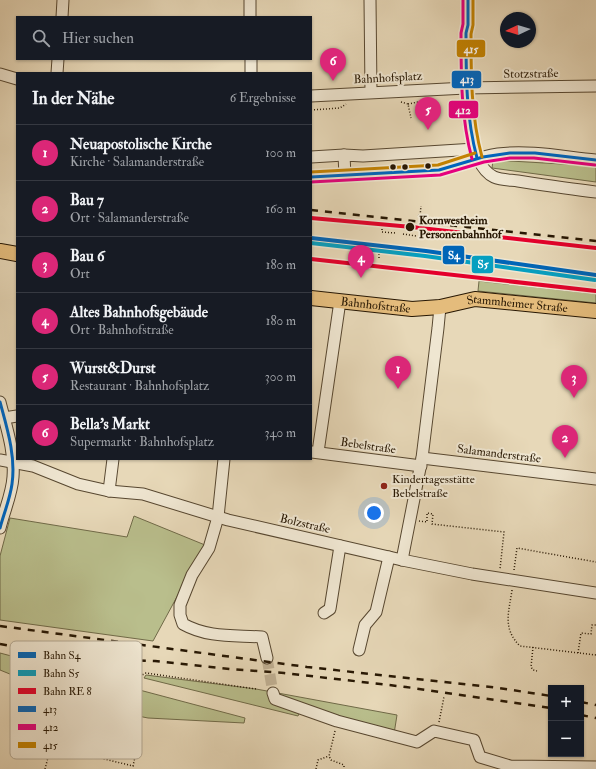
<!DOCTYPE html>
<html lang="de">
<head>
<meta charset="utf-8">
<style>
  :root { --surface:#171b24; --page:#242831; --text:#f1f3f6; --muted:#9ea1a6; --line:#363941; --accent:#db2777 }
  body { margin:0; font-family:"IM FELL Double Pica",serif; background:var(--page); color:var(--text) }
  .controls { position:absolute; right:12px; bottom:12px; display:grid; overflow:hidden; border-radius:0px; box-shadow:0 1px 3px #0004 }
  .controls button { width:36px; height:36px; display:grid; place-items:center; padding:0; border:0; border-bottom:1px solid var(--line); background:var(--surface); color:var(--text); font:20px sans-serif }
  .compass { position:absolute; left:500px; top:12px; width:36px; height:36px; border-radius:50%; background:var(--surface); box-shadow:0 1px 3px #0004; rotate:266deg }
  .you { position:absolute; left:374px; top:513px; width:14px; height:14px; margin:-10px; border:3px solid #fff; border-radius:50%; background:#1a73e8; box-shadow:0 0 0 6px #1a73e833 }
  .badge { display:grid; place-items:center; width:26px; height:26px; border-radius:50%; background:var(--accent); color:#fff; font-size:13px; font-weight:700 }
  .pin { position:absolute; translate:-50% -33px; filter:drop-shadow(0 1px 2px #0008) }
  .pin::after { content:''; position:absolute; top:21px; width:14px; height:12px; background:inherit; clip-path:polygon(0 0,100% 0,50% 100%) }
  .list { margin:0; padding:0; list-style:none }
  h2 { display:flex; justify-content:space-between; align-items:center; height:52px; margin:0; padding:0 16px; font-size:17px }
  h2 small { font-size:13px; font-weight:400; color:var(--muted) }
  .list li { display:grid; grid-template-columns:26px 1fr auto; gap:12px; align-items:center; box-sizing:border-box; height:56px; padding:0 16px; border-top:1px solid var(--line) }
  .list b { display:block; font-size:15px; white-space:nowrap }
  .list p { margin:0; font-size:13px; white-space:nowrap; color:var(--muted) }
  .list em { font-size:13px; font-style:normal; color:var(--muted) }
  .icon { flex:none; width:22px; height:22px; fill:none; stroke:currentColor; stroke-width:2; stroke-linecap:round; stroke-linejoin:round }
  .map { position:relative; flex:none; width:596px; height:769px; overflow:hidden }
  .search { position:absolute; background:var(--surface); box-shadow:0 1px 3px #0004; left:16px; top:16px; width:296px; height:44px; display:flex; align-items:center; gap:10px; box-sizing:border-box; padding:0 14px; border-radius:0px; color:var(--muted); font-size:15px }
  .panel { position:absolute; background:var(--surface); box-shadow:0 1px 3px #0004; left:16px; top:72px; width:296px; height:388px; border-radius:0px }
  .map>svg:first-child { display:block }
  .green { fill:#b9be8c; stroke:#706a48 }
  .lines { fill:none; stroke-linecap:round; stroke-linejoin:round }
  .minor-tunnel { stroke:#c1b194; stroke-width:11; stroke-dasharray:11 5.5; stroke-linecap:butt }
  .minor-casing { stroke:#574730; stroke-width:13 }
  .major-casing { stroke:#271703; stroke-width:16 }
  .path { stroke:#271703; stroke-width:1.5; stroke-dasharray:1 2; stroke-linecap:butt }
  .minor { stroke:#efe6d1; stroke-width:11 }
  .major { stroke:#e4bc7c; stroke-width:14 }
  .rail { stroke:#271703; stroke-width:2.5; stroke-dasharray:7 7; stroke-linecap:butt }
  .bus-1-casing { stroke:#efe6d1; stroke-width:6 }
  .bus-2-casing { stroke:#efe6d1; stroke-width:6 }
  .bus-3-casing { stroke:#efe6d1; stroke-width:6 }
  .bus-1 { stroke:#0065bd; stroke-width:3 }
  .bus-2 { stroke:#e5007d; stroke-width:3 }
  .bus-3 { stroke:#c38201; stroke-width:3 }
  .rail-1-casing { stroke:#efe6d1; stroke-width:7 }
  .rail-2-casing { stroke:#efe6d1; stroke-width:7 }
  .rail-3-casing { stroke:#efe6d1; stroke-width:7 }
  .rail-1 { stroke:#0065b7; stroke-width:4 }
  .rail-2 { stroke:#069fc0; stroke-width:4 }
  .rail-3 { stroke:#e4002b; stroke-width:4 }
  .bus-dot { fill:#271703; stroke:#efe6d1; stroke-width:1.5 }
  .poi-dot { fill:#8f2418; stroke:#efe6d1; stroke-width:1.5 }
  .labels { text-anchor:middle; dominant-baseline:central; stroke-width:4; stroke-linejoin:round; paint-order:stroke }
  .street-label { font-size:12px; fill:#271703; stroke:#efe6d1 }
  .stop-label { font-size:12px; font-weight:bold; fill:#271703; stroke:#efe6d1; text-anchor:start }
  .poi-label { font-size:12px; fill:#271703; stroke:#efe6d1; text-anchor:start }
  .key { fill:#efe6d1; stroke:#b3a893; stroke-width:1 }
  .key-label { font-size:11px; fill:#271703 }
  .line-badge { stroke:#efe6d1; stroke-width:1.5 }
  .badge-label { font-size:11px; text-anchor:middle; font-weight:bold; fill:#fff }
</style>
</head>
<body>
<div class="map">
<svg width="596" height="769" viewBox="0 0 596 769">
  <rect width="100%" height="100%" fill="#e7d8b8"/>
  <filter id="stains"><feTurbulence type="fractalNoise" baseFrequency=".005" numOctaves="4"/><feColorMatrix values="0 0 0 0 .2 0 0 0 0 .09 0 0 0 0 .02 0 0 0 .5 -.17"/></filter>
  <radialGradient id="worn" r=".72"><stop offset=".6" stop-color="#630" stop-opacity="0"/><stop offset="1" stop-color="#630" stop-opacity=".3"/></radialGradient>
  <g class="green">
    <path d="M493 160 596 166V182L492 168Z"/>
    <path d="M479 281 596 294V303L478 291Z"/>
    <path d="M134 516 205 545 153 641 0 620V556L10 518 127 537Z"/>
    <path d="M0 653 245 718 244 723 148 718 103 709 54 692 0 670Z"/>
    <path d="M146 675 256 689 397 715 394 734 302 707 298 716 144 678Z"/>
  </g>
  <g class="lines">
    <path class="minor-tunnel" d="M267 658 273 693"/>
    <g class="minor-casing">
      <g id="minor">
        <path d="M250 0V17"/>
        <path d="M370 0 371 92"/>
        <path d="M468 0V25L466 33C466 64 461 162 494 177 501 180 511 180 518 181 544 185 570 189 596 192"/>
        <path d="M62 17 63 0"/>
        <path d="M251 59V73"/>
        <path d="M57 73 58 59"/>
        <path d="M0 74 17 79"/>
        <path d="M311 96 466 88 596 86"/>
        <path d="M311 157 344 155"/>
        <path d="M345 176 344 155 363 156 475 149"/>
        <path d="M311 177 439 170C459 165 478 157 498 154 530 150 564 157 596 160"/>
        <path d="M0 402C6 426 15 452 13 477 12 494 4 511 0 528"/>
        <path d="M4 418 17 416"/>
        <path d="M312 452 421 466"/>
        <path d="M318 452 340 301"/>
        <path d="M422 458 596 479"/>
        <path d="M224 459 218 517 209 548 192 575 180 605V615L183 624C208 638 234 635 262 637L267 658"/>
        <path d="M0 460 33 466 78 484 109 491 143 494 228 520 402 560 472 574 596 593"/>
        <path d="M109 491 113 459"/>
        <path d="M402 560 422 458 438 328 440 307"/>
        <path d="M324 613 330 609 340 546"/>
        <path d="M359 650 365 625 376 612 389 557"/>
        <path d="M273 693 275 699 337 721 417 742 434 731 474 740 480 757 510 766 596 767"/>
      </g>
    </g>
    <g class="major-casing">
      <g id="major">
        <path d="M0 251 17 254"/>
        <path id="s1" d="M311 298 412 309 440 307 475 299 596 311"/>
      </g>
    </g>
    <g class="path">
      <path d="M401 102 408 104 411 118"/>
      <path d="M408 104 428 100"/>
      <path d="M311 110 340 108 346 104"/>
      <path d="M418 215 420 216 421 206"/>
      <path d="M382 226V232L396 233"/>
      <path d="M403 234 416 236"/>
      <path d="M380 247 379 253 394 254"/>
      <path d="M379 258V253"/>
      <path d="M419 521 427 522V513L433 514 432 524 504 532 500 569"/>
      <path d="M514 570 517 548 596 562"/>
      <path d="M512 590C509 612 502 628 520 646L596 655"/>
      <path d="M533 647 531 667 533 670 537 671"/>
      <path d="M578 653 581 633 591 634 592 625H596"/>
      <path d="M439 722 444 697"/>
      <path d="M335 731 329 756 331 760 344 765V769"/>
      <path d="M45 769 51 746 133 766 140 735 129 730 139 679 140 676 146 673 256 689"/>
      <path d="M316 769 318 760 329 756"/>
    </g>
    <use href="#minor" class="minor"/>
    <use href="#major" class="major"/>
    <g class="rail">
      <path d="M311 210 596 241"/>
      <path d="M0 626 307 667 499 688 551 696"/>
      <path d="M0 644 28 649 81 657 113 660 155 661 230 669 284 673 406 687 551 708"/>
      <path d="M581 702 596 705"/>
      <path d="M581 715 596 718"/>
    </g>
    <g class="bus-1-casing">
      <g id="bus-1">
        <path d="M468 0V25L466 33C466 76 466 117 477 158"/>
        <path d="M311 177 439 170 483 157 510 153H535L596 160"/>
        <path d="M0 402C7 428 16 456 12 484 10 499 4 513 0 528"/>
      </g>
    </g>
    <g class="bus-2-casing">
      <g id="bus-2">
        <path d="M463 0V24L461 33C461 76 461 118 472 159"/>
        <path d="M311 182 440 175 484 162 510 158H534L595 165"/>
      </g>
    </g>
    <g class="bus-3-casing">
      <g id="bus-3">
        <path d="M473 0V25L471 34C471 75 471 116 482 157"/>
        <path d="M311 172 438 165 475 153"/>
      </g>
    </g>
    <use href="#bus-1" class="bus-1"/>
    <use href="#bus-2" class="bus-2"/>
    <use href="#bus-3" class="bus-3"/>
    <g class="rail-1-casing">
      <path id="rail-1" d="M311 238 426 251 596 275"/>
    </g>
    <g class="rail-2-casing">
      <path id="rail-2" d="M311 243 425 256 595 280"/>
    </g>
    <g class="rail-3-casing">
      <g id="rail-3">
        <path d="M311 218 412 227 596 248"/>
        <path d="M311 259 596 291"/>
      </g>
    </g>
    <use href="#rail-1" class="rail-1"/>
    <use href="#rail-2" class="rail-2"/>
    <use href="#rail-3" class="rail-3"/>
  </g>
  <g class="bus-dot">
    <circle cx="428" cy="166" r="3.5"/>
    <circle cx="393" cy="167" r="3.5"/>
    <circle cx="405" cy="167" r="3.5"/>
    <circle cx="410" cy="227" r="5"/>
  </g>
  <circle class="poi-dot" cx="384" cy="486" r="4"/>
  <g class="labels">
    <g class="street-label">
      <text transform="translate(531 74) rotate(-1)">Stotzstraße</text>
      <text transform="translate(388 78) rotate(-3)">Bahnhofsplatz</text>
      <text stroke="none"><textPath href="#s1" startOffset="65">Bahnhofstraße</textPath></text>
      <text stroke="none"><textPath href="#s1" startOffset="208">Stammheimer Straße</textPath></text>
      <text transform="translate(368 446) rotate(8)">Bebelstraße</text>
      <text transform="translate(499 454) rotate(7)">Salamanderstraße</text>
      <text transform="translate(305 524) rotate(13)">Bolzstraße</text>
    </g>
    <g class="stop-label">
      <text x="419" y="220">Kornwestheim<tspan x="419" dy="14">Personenbahnhof</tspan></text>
    </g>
    <g class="poi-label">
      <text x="392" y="479">Kindertagesstätte<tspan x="392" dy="14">Bebelstraße</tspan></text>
    </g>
  </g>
  <rect x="10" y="641" width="132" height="118" rx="6" class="key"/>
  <rect x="18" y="652" width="18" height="6" fill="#0065b7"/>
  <rect x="18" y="670" width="18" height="6" fill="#069fc0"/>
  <rect x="18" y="688" width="18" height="6" fill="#e4002b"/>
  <rect x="18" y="706" width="18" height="6" fill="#0065bd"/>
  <rect x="18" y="724" width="18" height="6" fill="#e5007d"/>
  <rect x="18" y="742" width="18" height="6" fill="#c38201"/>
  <g class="key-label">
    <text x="43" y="659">Bahn S4</text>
    <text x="43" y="677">Bahn S5</text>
    <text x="43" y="695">Bahn RE 8</text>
    <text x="43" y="713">413</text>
    <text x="43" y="731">412</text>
    <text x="43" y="749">415</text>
  </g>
  <g class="line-badge">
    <rect x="456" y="39" width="30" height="19" rx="4" fill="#c38201"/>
    <rect x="451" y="70" width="31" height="19" rx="4" fill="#0065bd"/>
    <rect x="448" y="100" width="31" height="19" rx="4" fill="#e5007d"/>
    <rect x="442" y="245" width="23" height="20" rx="4" fill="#0065b7"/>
    <rect x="471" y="255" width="23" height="19" rx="4" fill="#069fc0"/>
  </g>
  <g class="badge-label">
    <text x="471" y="53">415</text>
    <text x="467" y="83">413</text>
    <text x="463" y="114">412</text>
    <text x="454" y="259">S4</text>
    <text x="483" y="268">S5</text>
  </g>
  <rect width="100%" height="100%" filter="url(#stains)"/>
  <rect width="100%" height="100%" fill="url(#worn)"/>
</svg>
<div class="controls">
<button>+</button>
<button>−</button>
</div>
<svg class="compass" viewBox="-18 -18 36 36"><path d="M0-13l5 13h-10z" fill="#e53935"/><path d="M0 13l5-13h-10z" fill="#9ea1a6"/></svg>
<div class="you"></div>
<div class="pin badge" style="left:398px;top:389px">1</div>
<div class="pin badge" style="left:565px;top:458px">2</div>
<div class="pin badge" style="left:574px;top:398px">3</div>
<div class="pin badge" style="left:361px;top:278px">4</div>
<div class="pin badge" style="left:428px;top:130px">5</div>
<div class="pin badge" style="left:333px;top:81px">6</div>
<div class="search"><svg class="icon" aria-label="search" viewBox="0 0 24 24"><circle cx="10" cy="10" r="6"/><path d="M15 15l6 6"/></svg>Hier suchen</div>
<section class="panel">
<h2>In der Nähe<small>6 Ergebnisse</small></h2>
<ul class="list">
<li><span class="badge">1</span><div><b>Neuapostolische Kirche</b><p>Kirche · Salamanderstraße</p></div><em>100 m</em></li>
<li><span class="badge">2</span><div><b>Bau 7</b><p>Ort · Salamanderstraße</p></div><em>160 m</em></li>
<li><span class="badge">3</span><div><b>Bau 6</b><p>Ort</p></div><em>180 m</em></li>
<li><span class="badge">4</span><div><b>Altes Bahnhofsgebäude</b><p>Ort · Bahnhofstraße</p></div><em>180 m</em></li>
<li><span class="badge">5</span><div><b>Wurst&amp;Durst</b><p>Restaurant · Bahnhofsplatz</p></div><em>300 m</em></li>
<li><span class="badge">6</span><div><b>Bella's Markt</b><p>Supermarkt · Bahnhofsplatz</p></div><em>340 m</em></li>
</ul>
</section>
</div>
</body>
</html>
